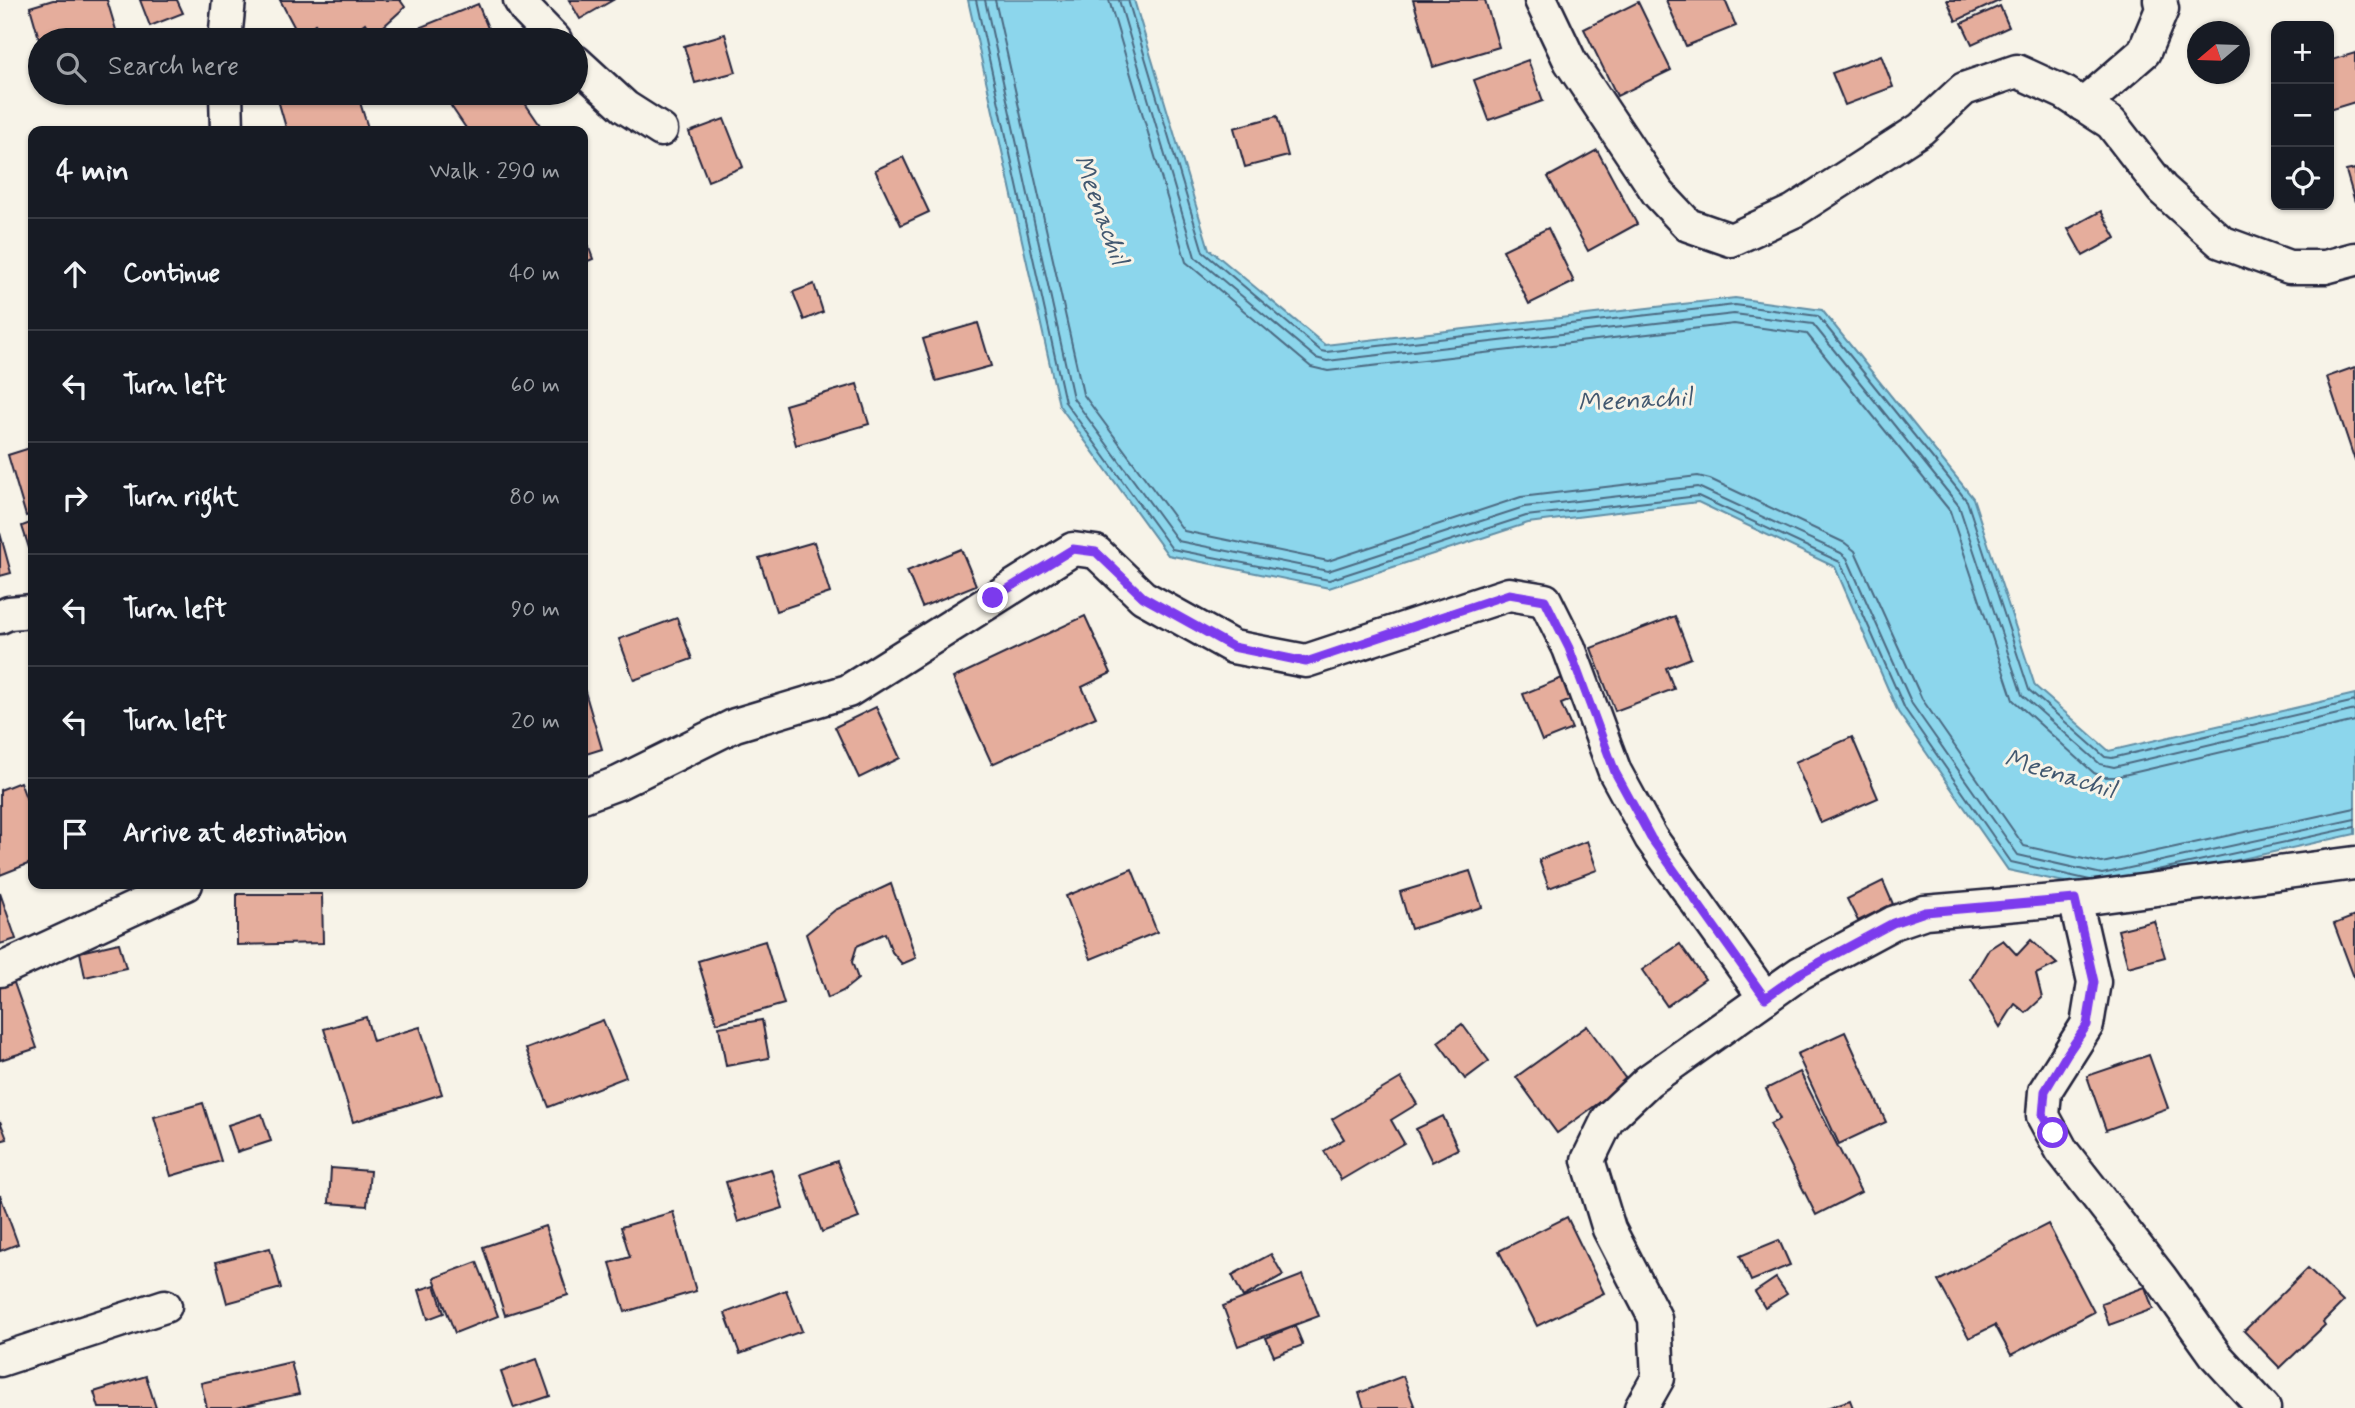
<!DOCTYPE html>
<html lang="en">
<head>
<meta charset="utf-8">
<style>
  :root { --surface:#171b24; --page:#20242c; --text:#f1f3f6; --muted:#9ea1a6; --line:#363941 }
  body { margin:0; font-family:Mynerve,sans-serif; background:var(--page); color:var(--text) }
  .controls { position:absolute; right:21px; top:21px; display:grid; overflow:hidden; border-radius:14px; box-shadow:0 2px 5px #0004 }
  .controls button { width:63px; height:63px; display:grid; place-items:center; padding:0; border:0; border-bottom:2px solid var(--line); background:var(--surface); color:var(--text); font:35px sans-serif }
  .compass { position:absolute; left:2187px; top:21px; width:63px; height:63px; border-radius:50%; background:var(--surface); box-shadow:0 2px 5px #0004; rotate:251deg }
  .stop { position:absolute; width:21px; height:21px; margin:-16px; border:5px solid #7c3aed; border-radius:50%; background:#fff }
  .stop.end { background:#7c3aed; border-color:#fff; box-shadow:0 2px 7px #0008 }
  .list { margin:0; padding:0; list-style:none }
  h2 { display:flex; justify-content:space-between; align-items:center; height:91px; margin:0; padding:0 28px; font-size:30px }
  h2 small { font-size:23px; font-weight:400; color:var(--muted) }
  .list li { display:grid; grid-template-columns:46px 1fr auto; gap:21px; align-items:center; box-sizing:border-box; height:112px; padding:0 28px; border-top:2px solid var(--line) }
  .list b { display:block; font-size:26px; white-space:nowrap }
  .list em { font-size:23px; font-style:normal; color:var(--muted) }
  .icon { flex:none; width:38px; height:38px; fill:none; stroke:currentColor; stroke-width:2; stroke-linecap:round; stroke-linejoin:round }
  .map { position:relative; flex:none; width:2355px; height:1408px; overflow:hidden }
  .search { position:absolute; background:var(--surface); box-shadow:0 2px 5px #0004; left:28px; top:28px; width:560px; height:77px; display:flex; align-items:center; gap:18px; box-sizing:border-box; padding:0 24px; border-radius:38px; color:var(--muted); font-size:26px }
  .panel { position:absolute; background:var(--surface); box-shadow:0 2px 5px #0004; left:28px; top:126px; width:560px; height:763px; border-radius:14px }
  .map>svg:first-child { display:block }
  .water { fill:#8cd6ec; stroke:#628ea5; stroke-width:2 }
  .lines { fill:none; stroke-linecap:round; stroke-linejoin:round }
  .shore { stroke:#4c6a82; stroke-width:2 }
  .building { fill:#e5ad9c; stroke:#22223b; stroke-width:2 }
  .street-casing { stroke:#22223b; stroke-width:37 }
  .street { stroke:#f7f3e8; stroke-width:32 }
  .route { stroke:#7c3aed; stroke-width:9 }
  .labels { text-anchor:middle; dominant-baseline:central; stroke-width:6; stroke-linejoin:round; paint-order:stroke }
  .water-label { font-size:26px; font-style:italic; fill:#425870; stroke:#f7f3e8 }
</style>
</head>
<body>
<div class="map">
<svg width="2355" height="1408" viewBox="0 0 2355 1408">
  <rect width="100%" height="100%" fill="#f7f3e8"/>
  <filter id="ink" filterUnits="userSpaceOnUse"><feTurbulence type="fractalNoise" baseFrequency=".0143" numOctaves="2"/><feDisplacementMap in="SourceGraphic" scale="14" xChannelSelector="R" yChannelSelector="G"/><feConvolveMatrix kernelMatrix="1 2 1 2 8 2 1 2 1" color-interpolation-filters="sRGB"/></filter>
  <g filter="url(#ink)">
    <path class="water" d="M968 0H1134L1209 249 1325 345 1735 298 1822 310 1973 498 2035 686 2109 751 2355 694V834L2102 890 2008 870 1898 712 1835 567 1698 502 1528 523 1329 588 1168 555 1059 405Z"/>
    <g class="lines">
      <g class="shore">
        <path d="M976 0 1065 402 1172 549 1329 580 1526 516 1698 496 1840 562 1905 709 2011 862 2090 880"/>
        <path d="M985 0 1073 398 1178 541 1328 571 1524 507 1698 487 1841 553 1847 558 1912 704 2018 855 2102 874 2355 819"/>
        <path d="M995 0 1083 394 1184 531 1328 561 1521 497 1698 476 1710 479 1845 543 1855 551 1922 699 2024 846 2102 863 2355 808"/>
        <path d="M1109 0 1186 262 1311 367 1328 371 1734 324 1807 334 1950 511 2013 700 2094 773 2104 777H2115L2355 721"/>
        <path d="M1119 0 1195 257 1316 358 1327 361 1734 314 1813 324 1959 506 2022 695 2100 764 2114 767 2355 710"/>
        <path d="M1128 0 1203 252 1321 351 1326 352 1735 305 1818 316 1967 501 2029 690 2105 757 2112 758 2355 701"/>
        <path d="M2148 872 2355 827"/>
      </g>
    </g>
    <g class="building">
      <path d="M53 0H107L119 40 40 42 30 7Z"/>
      <path d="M140 0H177L183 13 150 26Z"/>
      <path d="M280 0H400L405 7 373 36 365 23 343 40H328L315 24 299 36Z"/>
      <path d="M569 0H613L580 19Z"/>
      <path d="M1413 0H1485L1499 47 1433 67Z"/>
      <path d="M1666 0H1725L1736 26 1686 46Z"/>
      <path d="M1947 0H2001L1956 21Z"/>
      <path d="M1638 2 1671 70 1617 96 1584 29Z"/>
      <path d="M478 4 493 40H426L421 27Z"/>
      <path d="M2000 6 2009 27 1972 44 1962 23Z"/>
      <path d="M725 34 736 72 695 83 684 46Z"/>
      <path d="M2355 53V102L2329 110V61Z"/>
      <path d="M1881 55 1893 87 1845 105 1832 73Z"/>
      <path d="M1528 60 1543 101 1489 120 1474 80Z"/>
      <path d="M276 93H357L369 131H287Z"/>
      <path d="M470 93H518L544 131H468L451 106Z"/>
      <path d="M1277 116 1288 156 1245 167 1234 128Z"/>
      <path d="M724 119 743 167 708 181 689 132Z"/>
      <path d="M1597 150 1637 224 1588 251 1548 177Z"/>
      <path d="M903 157 929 212 901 225 875 170Z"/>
      <path d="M2355 169V202L2346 171Z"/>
      <path d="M2101 211 2116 238 2083 256 2068 229Z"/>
      <path d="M1548 228 1574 282 1529 304 1503 250Z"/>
      <path d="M583 232 593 259 583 263Z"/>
      <path d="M814 284 823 312 804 320 793 292Z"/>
      <path d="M978 323 991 366 936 381 923 339Z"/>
      <path d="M2355 367V461L2327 377Z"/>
      <path d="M857 384 869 424 796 445 785 405Z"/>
      <path d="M33 447V514L26 516 8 455Z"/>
      <path d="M33 522V550L30 551 22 526Z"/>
      <path d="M0 533 11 573 0 576Z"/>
      <path d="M814 542 830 593 776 611 759 558Z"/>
      <path d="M961 549 976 585 922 607 907 571Z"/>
      <path d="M1085 616 1111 673 1082 687 1096 717 992 764 953 678Z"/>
      <path d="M1675 616 1691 658 1666 668 1674 689 1615 711 1591 648Z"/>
      <path d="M677 618 692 659 634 680 619 639Z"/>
      <path d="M1562 678 1571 700 1561 704 1572 729 1542 741 1523 694Z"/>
      <path d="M583 685 602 749 586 754 583 742Z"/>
      <path d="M876 707 900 758 859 778 835 727Z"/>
      <path d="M1852 737 1878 798 1821 823 1795 762Z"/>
      <path d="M20 782 33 816V862L0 875V790Z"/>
      <path d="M1587 841 1597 870 1549 888 1539 860Z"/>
      <path d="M1132 869 1157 932 1091 959 1066 896Z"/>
      <path d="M1470 871 1482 907 1411 929 1400 892Z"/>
      <path d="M1883 881 1893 904 1858 921 1847 899Z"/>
      <path d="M891 884 916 958 902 964 892 952 885 933 857 946 852 962 858 979 843 991 828 998 806 934 835 910Z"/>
      <path d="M0 893 16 939 0 944Z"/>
      <path d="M237 894H322L323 943 237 945Z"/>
      <path d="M2355 916V980L2334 924Z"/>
      <path d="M2154 921 2165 957 2128 967 2118 930Z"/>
      <path d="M2003 940 2017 955 2031 940 2057 964 2036 974 2042 998 2026 1013 2015 1004 2000 1027 1971 979 1989 949Z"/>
      <path d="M765 941 784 1004 717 1023 698 961Z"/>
      <path d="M119 943 126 968 85 977 80 952Z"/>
      <path d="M1680 944 1705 979 1667 1006 1642 970Z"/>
      <path d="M13 980 37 1048 0 1060V985Z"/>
      <path d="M366 1017 373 1041 420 1027 442 1094 353 1122 324 1029Z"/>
      <path d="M603 1020 626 1077 549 1107 526 1049Z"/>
      <path d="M762 1020 769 1058 726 1066 719 1027Z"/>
      <path d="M1462 1024 1489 1061 1465 1079 1438 1042Z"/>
      <path d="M1587 1026 1628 1082 1557 1133 1516 1077Z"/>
      <path d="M1845 1032 1886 1122 1839 1144 1797 1054Z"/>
      <path d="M2149 1055 2168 1108 2106 1130 2087 1076Z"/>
      <path d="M1800 1072 1861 1192 1816 1215 1770 1124 1780 1119 1766 1089Z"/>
      <path d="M1401 1078 1417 1104 1391 1120 1404 1143 1341 1180 1324 1151 1344 1139 1332 1119Z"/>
      <path d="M203 1103 221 1161 171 1176 154 1117Z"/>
      <path d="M262 1114 271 1141 237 1152 228 1125Z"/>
      <path d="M1443 1116 1458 1149 1432 1162 1416 1129Z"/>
      <path d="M0 1121 7 1139 0 1141Z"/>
      <path d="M837 1161 859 1218 822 1232 801 1174Z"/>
      <path d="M331 1168 370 1171 367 1206 329 1203Z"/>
      <path d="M771 1169 783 1208 738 1222 726 1182Z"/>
      <path d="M0 1195 18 1244 0 1251Z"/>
      <path d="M673 1212 696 1291 625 1312 610 1263 630 1257 621 1227Z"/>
      <path d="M1567 1217 1604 1293 1537 1326 1499 1251Z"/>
      <path d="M2048 1224 2094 1312 2011 1355 1995 1325 1969 1338 1938 1281Z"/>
      <path d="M545 1226 568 1295 505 1315 483 1247Z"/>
      <path d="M1779 1240 1790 1265 1751 1281 1740 1256Z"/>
      <path d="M270 1248 281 1288 227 1303 216 1262Z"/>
      <path d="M1271 1254 1283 1275 1243 1297 1232 1275Z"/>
      <path d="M477 1262 498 1316 455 1333 434 1278Z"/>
      <path d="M2308 1268 2343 1302 2323 1322 2325 1325 2280 1368 2244 1331Z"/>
      <path d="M1303 1275 1319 1316 1238 1346 1223 1306Z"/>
      <path d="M1776 1278 1787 1294 1765 1308 1755 1292Z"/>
      <path d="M435 1285 444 1313 428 1319 419 1290Z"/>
      <path d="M2145 1287 2153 1309 2109 1325 2101 1303Z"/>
      <path d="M786 1290 802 1331 740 1354 725 1313Z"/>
      <path d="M1295 1326 1303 1345 1274 1356 1266 1338Z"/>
      <path d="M537 1359 550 1396 514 1408 501 1372Z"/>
      <path d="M291 1362 299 1394 236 1408H207L201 1383Z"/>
      <path d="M146 1376 156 1408H99L94 1392Z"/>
      <path d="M1403 1376 1415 1408H1364L1359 1393Z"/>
      <path d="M1850 1400 1853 1408H1827Z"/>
    </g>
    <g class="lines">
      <g class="street-casing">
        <g id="street">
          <path d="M520 0 527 11 555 40"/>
          <path d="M1541 0 1570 61 1658 193 1688 225 1731 240 1794 211 1921 129 1964 89 2017 71 2065 93 2111 123 2162 189 2221 242 2289 267H2325L2355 259"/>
          <path d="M225 40 229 0"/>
          <path d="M576 62 625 107 661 130"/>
          <path d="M226 93 227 131"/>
          <path d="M2083 105 2144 52 2162 9 2160 0"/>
          <path d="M0 617 9 613 33 611"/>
          <path d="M583 796 618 783 735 725 848 691 1073 549 1096 552 1143 597 1233 647 1306 661 1509 594 1545 600 1569 648 1615 772 1651 838 1765 998"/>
          <path d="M2075 899 2094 982 2087 1025 2045 1091 2043 1116 2062 1151 2160 1277 2217 1357 2264 1408"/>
          <path d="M0 970 186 884"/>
          <path d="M0 1360 165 1306"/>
          <path d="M1641 1408 1658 1378 1655 1318 1609 1229 1588 1160 1608 1119 1648 1081 1800 973 1893 923 1925 912 2088 898 2355 863"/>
        </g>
      </g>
      <use href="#street" class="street"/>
    </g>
  </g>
  <g class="lines" filter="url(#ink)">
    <path class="route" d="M993 598 1073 549 1096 552 1143 597 1233 647 1306 662 1509 594 1545 600 1569 648 1615 772 1651 838 1765 998 1800 973 1893 923 1925 912 2075 899 2094 982 2087 1025 2067 1054 2045 1091 2043 1115 2053 1133"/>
  </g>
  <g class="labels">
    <g class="water-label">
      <text transform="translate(1100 210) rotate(70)">Meenachil</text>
      <text transform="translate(1635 401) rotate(-3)">Meenachil</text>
      <text transform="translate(2060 775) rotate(17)">Meenachil</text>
    </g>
  </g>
</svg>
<div class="controls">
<button>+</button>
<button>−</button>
<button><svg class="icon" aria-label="locate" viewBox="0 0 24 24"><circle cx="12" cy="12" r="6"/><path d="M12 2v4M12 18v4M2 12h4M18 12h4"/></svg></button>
</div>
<svg class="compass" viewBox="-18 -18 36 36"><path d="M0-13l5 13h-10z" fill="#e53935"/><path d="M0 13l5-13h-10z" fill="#9ea1a6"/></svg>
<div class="stop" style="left:2053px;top:1133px"></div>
<div class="stop end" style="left:993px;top:598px"></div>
<div class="search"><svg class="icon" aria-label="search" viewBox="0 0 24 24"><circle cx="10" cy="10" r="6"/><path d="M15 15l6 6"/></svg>Search here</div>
<section class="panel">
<h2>4 min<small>Walk · 290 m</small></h2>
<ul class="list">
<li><svg class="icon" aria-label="ahead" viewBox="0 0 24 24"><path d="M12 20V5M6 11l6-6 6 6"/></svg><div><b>Continue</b></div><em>40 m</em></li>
<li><svg class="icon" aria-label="left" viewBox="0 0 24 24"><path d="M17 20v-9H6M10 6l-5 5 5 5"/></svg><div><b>Turn left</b></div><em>60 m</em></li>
<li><svg class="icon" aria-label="right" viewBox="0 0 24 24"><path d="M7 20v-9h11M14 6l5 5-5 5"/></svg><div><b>Turn right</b></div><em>80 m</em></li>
<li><svg class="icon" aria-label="left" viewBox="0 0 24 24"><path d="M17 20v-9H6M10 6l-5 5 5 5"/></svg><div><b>Turn left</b></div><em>90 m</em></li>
<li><svg class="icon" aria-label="left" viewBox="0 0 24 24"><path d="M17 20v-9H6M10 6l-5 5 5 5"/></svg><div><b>Turn left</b></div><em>20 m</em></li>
<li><svg class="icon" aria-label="arrive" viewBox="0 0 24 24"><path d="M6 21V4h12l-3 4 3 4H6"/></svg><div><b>Arrive at destination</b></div></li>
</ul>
</section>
</div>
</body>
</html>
